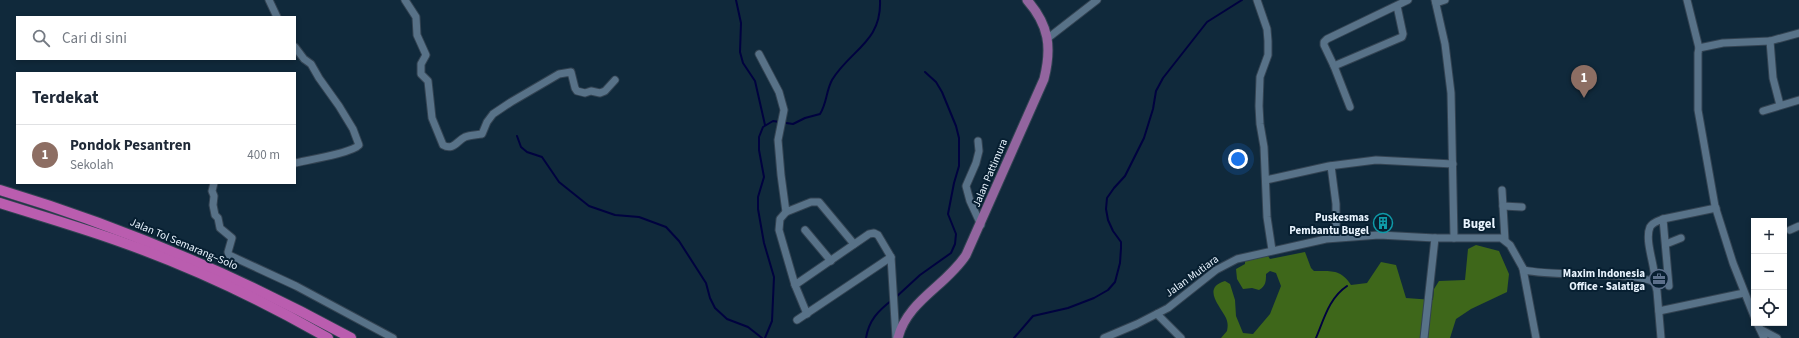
<!DOCTYPE html>
<html lang="id">
<head>
<meta charset="utf-8">
<style>
  :root { --surface:#fff; --page:#f6f6f7; --text:#1f2937; --muted:#747a83; --line:#e0e1e3; --accent:#50733d }
  body { margin:0; font-family:"Source Sans 3",sans-serif; background:var(--page); color:var(--text) }
  .controls { position:absolute; right:12px; bottom:12px; display:grid; overflow:hidden; border-radius:0px; box-shadow:0 2px 6px #0003 }
  .controls button { width:36px; height:36px; display:grid; place-items:center; padding:0; border:0; border-bottom:1px solid var(--line); background:var(--surface); color:var(--text); font:20px sans-serif }
  .you { position:absolute; left:1238px; top:159px; width:14px; height:14px; margin:-10px; border:3px solid #fff; border-radius:50%; background:#1a73e8; box-shadow:0 0 0 6px #1a73e833 }
  .badge { display:grid; place-items:center; width:26px; height:26px; border-radius:50%; background:var(--accent); color:#fff; font-size:13px; font-weight:700 }
  .pin { position:absolute; translate:-50% -33px; filter:drop-shadow(0 1px 2px #0008) }
  .pin::after { content:''; position:absolute; top:21px; width:14px; height:12px; background:inherit; clip-path:polygon(0 0,100% 0,50% 100%) }
  .list { margin:0; padding:0; list-style:none }
  h2 { display:flex; justify-content:space-between; align-items:center; height:52px; margin:0; padding:0 16px; font-size:17px }
  h2 small { font-size:13px; font-weight:400; color:var(--muted) }
  .list li { display:grid; grid-template-columns:26px 1fr auto; gap:12px; align-items:center; box-sizing:border-box; height:60px; padding:0 16px; border-top:1px solid var(--line) }
  .list b { display:block; font-size:15px; white-space:nowrap }
  .list p { margin:0; font-size:13px; white-space:nowrap; color:var(--muted) }
  .list em { font-size:13px; font-style:normal; color:var(--muted) }
  .icon { flex:none; width:22px; height:22px; fill:none; stroke:currentColor; stroke-width:2; stroke-linecap:round; stroke-linejoin:round }
  .map { position:relative; flex:none; width:1799px; height:338px; overflow:hidden }
  .search { position:absolute; background:var(--surface); box-shadow:0 2px 6px #0003; left:16px; top:16px; width:280px; height:44px; display:flex; align-items:center; gap:10px; box-sizing:border-box; padding:0 14px; border-radius:0px; color:var(--muted); font-size:15px }
  .panel { position:absolute; background:var(--surface); box-shadow:0 2px 6px #0003; left:16px; top:72px; width:280px; height:112px; border-radius:0px }
  .map>svg:first-child { display:block }
  .forest { fill:#3e671a }
  .lines { fill:none; stroke-linecap:round; stroke-linejoin:round }
  .stream { stroke:#00023f; stroke-width:2 }
  .minor-casing { stroke:#334352; stroke-width:9 }
  .major-casing { stroke:#334352; stroke-width:11 }
  .highway-casing { stroke:#334352; stroke-width:12 }
  .minor { stroke:#587288; stroke-width:7 }
  .major { stroke:#93659f; stroke-width:9 }
  .highway { stroke:#ba5daf; stroke-width:10 }
  .labels { text-anchor:middle; dominant-baseline:central; stroke-width:4; stroke-linejoin:round; paint-order:stroke }
  .street-label { font-size:11px; fill:#e9f4fe; stroke:#071f31 }
  .poi-label { font-size:11px; font-weight:bold; fill:#e9f4fe; stroke:#071f31; text-anchor:end }
  .quarter-label { font-size:13px; font-weight:bold; fill:#e9f4fe; stroke:#071f31 }
</style>
</head>
<body>
<div class="map">
<svg width="1799" height="338" viewBox="0 0 1799 338">
  <rect width="100%" height="100%" fill="#10293b"/>
  <path class="forest" d="M1476 245 1499 251 1509 274 1507 292 1471 309 1456 319 1450 338H1221L1227 331C1228 326 1228 323 1226 318 1221 307 1201 288 1225 281L1230 284 1235 300 1236 316 1243 333 1253 334 1270 314 1281 286 1276 273 1270 271 1266 274C1266 281 1266 286 1259 290L1252 288 1243 289 1237 279 1236 269 1245 264V258L1266 253 1270 259 1305 252 1311 268 1314 271C1331 271 1341 269 1351 285L1367 283 1381 262 1396 265 1406 298 1433 300 1434 289 1439 281 1465 280 1468 249Z"/>
  <g class="lines">
    <g class="stream">
      <path d="M736 0 741 23 740 52 743 63 755 81 765 125"/>
      <path d="M517 136 521 147 527 152 542 157 559 182 589 206 615 215 639 217 666 227 679 241 706 283 710 298 715 308 727 319 748 327 762 338"/>
      <path d="M895 298 920 275 951 253 955 244 956 234 948 214 954 183 959 166V138L956 126 942 92 936 82 925 72"/>
      <path d="M765 338 772 321 774 277 764 243 758 209V197L764 177 759 150V137L763 127 773 121 793 124 805 118 820 114C827 103 826 91 832 80 850 50 882 42 880 0"/>
      <path d="M866 338C869 320 878 311 892 300"/>
      <path d="M1014 338 1033 316 1068 308 1094 298 1108 290 1115 282 1120 263 1121 248V242L1113 231 1108 220 1106 209 1107 198 1114 188 1125 176 1144 138 1153 109 1156 91 1163 78 1207 22 1242 0"/>
      <path d="M1316 338C1324 319 1329 298 1347 286"/>
    </g>
    <g class="minor-casing">
      <g id="minor">
        <path d="M269 0 277 17"/>
        <path d="M405 0 416 17 417 35 426 55 421 64V74L428 81 432 118 443 145C453 151 457 141 465 137 470 135 476 135 482 134L487 122 493 114 511 102 559 74 571 72 575 88 577 91 585 93 591 91 600 93 605 91 615 80"/>
        <path d="M1257 0 1267 29 1268 41V55L1260 77 1259 106 1260 124 1264 147 1267 217 1272 250"/>
        <path d="M1435 0 1445 44 1451 93 1454 238"/>
        <path d="M1687 0 1699 48"/>
        <path d="M1436 3 1445 0"/>
        <path d="M1397 6 1403 34 1402 37 1334 66 1324 45V42L1327 39 1408 0"/>
        <path d="M1048 38 1097 0"/>
        <path d="M1770 41 1773 78 1780 105"/>
        <path d="M295 47 304 59 311 64 319 78 339 106 353 129 359 145C352 153 308 160 295 163"/>
        <path d="M759 54 779 92 784 110 778 140 781 175 786 212 811 202H819L854 244"/>
        <path d="M1334 66 1350 107"/>
        <path d="M1763 111 1799 100"/>
        <path d="M978 141 979 151 976 163 966 186 970 201 981 225"/>
        <path d="M1331 166 1336 204V237"/>
        <path d="M1266 180 1329 166 1376 160 1453 164"/>
        <path d="M214 183 212 191 214 196 213 205 215 215 218 218 220 228 232 238 228 252 229 255 296 286 393 338"/>
        <path d="M1502 190 1505 240"/>
        <path d="M1503 206 1522 207"/>
        <path d="M786 212 780 219 779 230 795 285"/>
        <path d="M1663 219 1669 286"/>
        <path d="M805 230 831 261"/>
        <path d="M1790 230 1799 226"/>
        <path d="M1666 244 1681 238"/>
        <path d="M1523 269 1536 338"/>
        <path d="M1655 283C1656 267 1644 241 1650 227 1653 222 1658 221 1663 219L1716 208"/>
        <path d="M1659 311 1744 293"/>
        <path d="M807 314 795 285 869 234 874 233 878 235 891 257 896 338"/>
        <path d="M1157 314 1181 338"/>
        <path d="M1754 316 1733 263 1715 206 1698 110V53L1699 48 1723 43 1770 41 1799 33"/>
        <path d="M797 320 891 257"/>
        <path d="M1757 323 1764 338"/>
        <path d="M1760 329 1777 338"/>
        <path d="M1104 338 1137 324 1168 308 1216 270 1237 259 1326 239 1379 235 1435 238H1501L1510 245 1524 270C1550 277 1640 271 1655 283L1657 291 1661 338"/>
        <path d="M1424 338 1435 238"/>
      </g>
    </g>
    <g class="major-casing">
      <path id="major" d="M898 338C907 301 946 286 966 255L1044 79C1052 47 1049 25 1027 0"/>
    </g>
    <g class="highway-casing">
      <g id="highway">
        <path d="M0 190C123 227 238 276 351 338"/>
        <path d="M0 203C38 215 76 226 113 239 185 264 262 300 328 338"/>
      </g>
    </g>
    <use href="#minor" class="minor"/>
    <use href="#major" class="major"/>
    <use href="#highway" class="highway"/>
  </g>
  <defs>
    <g id="building-ring" transform="scale(1)"><circle r="9.5" fill="#071f31" stroke="#0f9aa8" stroke-width="1.5"/><path d="M-4-6H4V6H1V3H-1V6H-4ZM-2.5-4.3h1.7v1.8h-1.7ZM.8-4.3h1.7v1.8H.8ZM-2.5-1h1.7V.8h-1.7ZM.8-1h1.7V.8H.8Z" fill="#0f9aa8"/></g>
    <g id="office-ring" transform="scale(1)"><circle r="9.5" fill="#071f31" stroke="#5c6f8a" stroke-width="1.5"/><path d="M-6-3h4V-5.5h4V-3h4V5H-6ZM-1-4.5V-3h2v-1.5ZM-6 0V1H6V0Z" fill="#5c6f8a"/></g>
  </defs>
  <g fill-rule="evenodd">
    <use href="#building-ring" x="1383" y="223"/>
    <use href="#office-ring" x="1659" y="279"/>
  </g>
  <g class="labels">
    <g class="street-label">
      <text transform="translate(990 173) rotate(-67)">Jalan Pattimura</text>
      <text transform="translate(184 244) rotate(23)">Jalan Tol Semarang–Solo</text>
      <text transform="translate(1192 276) rotate(-36)">Jalan Mutiara</text>
    </g>
    <g class="poi-label">
      <text x="1369" y="217">Puskesmas<tspan x="1369" dy="13">Pembantu Bugel</tspan></text>
      <text x="1645" y="273">Maxim Indonesia<tspan x="1645" dy="13">Office - Salatiga</tspan></text>
    </g>
    <g class="quarter-label">
      <text x="1479" y="224">Bugel</text>
    </g>
  </g>
</svg>
<div class="controls">
<button>+</button>
<button>−</button>
<button><svg class="icon" aria-label="locate" viewBox="0 0 24 24"><circle cx="12" cy="12" r="6"/><path d="M12 2v4M12 18v4M2 12h4M18 12h4"/></svg></button>
</div>
<div class="you"></div>
<div class="pin badge" style="left:1584px;top:98px;background:#8d6e63">1</div>
<div class="search"><svg class="icon" aria-label="search" viewBox="0 0 24 24"><circle cx="10" cy="10" r="6"/><path d="M15 15l6 6"/></svg>Cari di sini</div>
<section class="panel">
<h2>Terdekat<small></small></h2>
<ul class="list">
<li><span class="badge" style="background:#8d6e63">1</span><div><b>Pondok Pesantren</b><p>Sekolah</p></div><em>400 m</em></li>
</ul>
</section>
</div>
</body>
</html>
